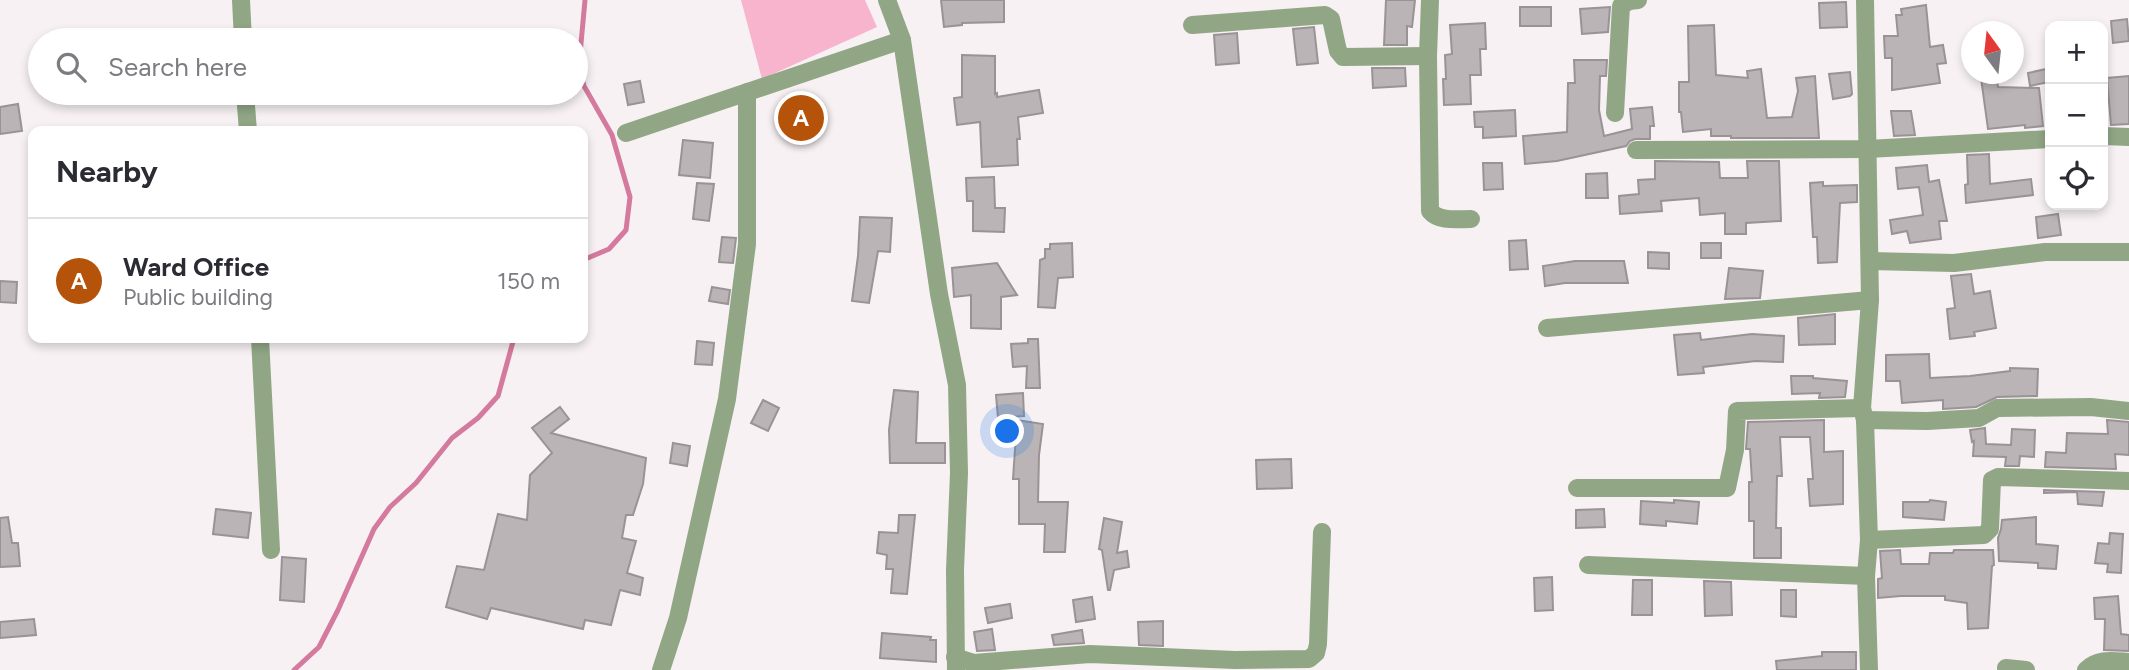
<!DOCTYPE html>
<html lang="en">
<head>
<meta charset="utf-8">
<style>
  :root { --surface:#fff; --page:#f7f7f7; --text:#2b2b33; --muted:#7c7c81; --line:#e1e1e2; --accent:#b45309 }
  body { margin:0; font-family:Figtree,sans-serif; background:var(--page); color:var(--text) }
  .controls { position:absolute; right:21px; top:21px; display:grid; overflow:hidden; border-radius:14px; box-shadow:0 4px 10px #0003 }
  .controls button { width:63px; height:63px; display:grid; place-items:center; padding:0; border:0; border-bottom:2px solid var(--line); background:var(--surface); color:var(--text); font:35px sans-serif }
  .compass { position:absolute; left:1961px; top:21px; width:63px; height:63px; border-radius:50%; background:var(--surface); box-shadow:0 4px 10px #0003; rotate:345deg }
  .you { position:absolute; left:1008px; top:432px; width:24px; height:24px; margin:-18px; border:5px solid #fff; border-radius:50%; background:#1a73e8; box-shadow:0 0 0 10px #1a73e833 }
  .badge { display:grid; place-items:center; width:46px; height:46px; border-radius:50%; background:var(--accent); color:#fff; font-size:23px; font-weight:700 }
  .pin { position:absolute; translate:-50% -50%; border:4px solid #fff; box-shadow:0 2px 7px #0006 }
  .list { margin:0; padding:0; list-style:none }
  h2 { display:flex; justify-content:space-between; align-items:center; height:91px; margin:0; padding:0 28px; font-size:30px }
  h2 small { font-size:23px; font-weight:400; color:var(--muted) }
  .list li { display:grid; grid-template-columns:46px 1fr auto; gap:21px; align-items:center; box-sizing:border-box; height:126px; padding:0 28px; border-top:2px solid var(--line) }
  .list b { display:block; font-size:26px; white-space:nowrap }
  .list p { margin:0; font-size:23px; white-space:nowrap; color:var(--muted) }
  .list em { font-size:23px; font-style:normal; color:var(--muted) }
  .icon { flex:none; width:38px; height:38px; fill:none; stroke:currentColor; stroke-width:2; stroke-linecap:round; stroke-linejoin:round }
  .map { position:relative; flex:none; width:2129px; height:670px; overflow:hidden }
  .search { position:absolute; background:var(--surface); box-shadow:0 4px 10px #0003; left:28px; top:28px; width:560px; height:77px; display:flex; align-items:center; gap:18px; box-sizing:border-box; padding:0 24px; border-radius:38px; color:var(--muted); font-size:26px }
  .panel { position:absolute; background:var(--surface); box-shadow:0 4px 10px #0003; left:28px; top:126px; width:560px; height:217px; border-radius:14px }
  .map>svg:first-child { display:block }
  .green { fill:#f8b4cd }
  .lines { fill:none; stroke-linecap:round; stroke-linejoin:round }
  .stream { stroke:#d47a9e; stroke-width:5 }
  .building { fill:#bab4b6; stroke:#999395; stroke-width:2 }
  .minor { stroke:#90a685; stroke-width:18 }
</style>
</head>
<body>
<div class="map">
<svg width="2129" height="670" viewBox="0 0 2129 670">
  <rect width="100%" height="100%" fill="#f7f1f3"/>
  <path class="green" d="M741 0H865L877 27 762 79Z"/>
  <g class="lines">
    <g class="stream">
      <path d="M583 260 609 249 626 230 630 197 612 135 584 86 579 65 585 0"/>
      <path d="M294 670 319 647 338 610 374 529 390 507 416 483 452 438 478 418 498 396 514 338"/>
    </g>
  </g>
  <g class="building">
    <path d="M941 0H1004V22L962 23V25L944 27Z"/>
    <path d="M1386 0H1415L1412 27 1407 26V45H1384Z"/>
    <path d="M1846 2 1847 27 1820 28 1819 3Z"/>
    <path d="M1926 5 1930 47 1943 45 1946 63 1937 64 1940 83 1892 90V58H1885L1884 36H1898L1896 15H1902L1901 9Z"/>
    <rect x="1520" y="7" width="31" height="19"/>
    <path d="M1610 7 1608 32 1582 34 1580 9Z"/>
    <path d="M2127 19 2129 41 2113 43 2111 21Z"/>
    <path d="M1485 23 1486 49H1480L1481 75H1470L1471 104 1444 105 1443 79H1446L1445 55 1452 54 1450 25Z"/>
    <path d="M1714 25 1716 75 1748 78 1747 71 1761 69 1767 118 1792 117 1798 91 1796 78 1815 76 1819 138H1731V136H1711V129L1683 132 1681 112H1679V82H1689L1688 26Z"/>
    <path d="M1314 27 1318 63 1297 65 1293 29Z"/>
    <path d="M1237 33 1239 63 1216 65 1214 35Z"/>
    <path d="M962 55 995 56V94L997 93V97L1039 90 1043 113 1018 117 1020 139H1017L1018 165 982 167 980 122 957 125 954 98 962 97Z"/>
    <path d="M1574 60H1607L1606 76H1600L1599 110 1604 136 1632 129 1630 109 1652 107 1654 126H1650V139H1635L1630 141 1626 146 1557 161 1525 164 1523 136 1567 132 1568 83H1575Z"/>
    <path d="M1372 68H1405L1406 86 1373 88Z"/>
    <path d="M2046 69 2049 82 2030 86 2028 73Z"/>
    <path d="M1850 72 1852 94 1850 96 1833 99 1829 74Z"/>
    <path d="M2129 76V124L2111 125 2107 78Z"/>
    <path d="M1981 78H1997L1998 87 2039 88 2043 126 2025 128V125L1988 129Z"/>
    <path d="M640 81 644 102 628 105 624 84Z"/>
    <path d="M18 104 22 131 0 134V107Z"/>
    <path d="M1515 110 1516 136 1483 138V127H1475L1474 112Z"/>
    <path d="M1891 111H1911L1915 135 1894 136Z"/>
    <path d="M683 140 713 143 710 178 679 175Z"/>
    <path d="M1989 154 1990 184 2031 179 2033 195 1966 203 1965 185 1968 184 1967 155Z"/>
    <path d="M1655 161 1719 162 1720 178H1748L1747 161H1779L1781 221 1746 223V234H1725V213L1700 215 1699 198 1661 201 1662 211 1620 214 1619 196 1639 194 1638 180 1655 179Z"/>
    <path d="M1483 163H1502L1503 189 1484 190Z"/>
    <path d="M1927 165 1929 182 1939 180 1947 221H1939L1941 239 1910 243 1907 231 1892 234 1890 220 1923 215 1919 187 1898 189 1896 168Z"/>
    <path d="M1607 173 1608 198H1586V174Z"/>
    <path d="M994 177 995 208H1005L1004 232 973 231V201H967L966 178Z"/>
    <path d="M1823 182V186L1857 185V202L1840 203 1837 262 1818 263 1817 237H1813L1810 183Z"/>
    <path d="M697 183 714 184 709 221 693 219Z"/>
    <path d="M2058 214 2061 235 2038 238 2036 217Z"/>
    <path d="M860 217 892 218 890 252 878 251 869 303 852 301 858 256Z"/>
    <path d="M722 237 736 238 733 263 719 262Z"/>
    <path d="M1526 240 1528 269 1510 270 1509 241Z"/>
    <path d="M1072 243 1073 277 1058 278 1055 308 1038 307 1040 260 1045 258V249H1050V244Z"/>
    <rect x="1701" y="243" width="20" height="15"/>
    <path d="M1648 252 1669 253V269L1648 268Z"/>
    <path d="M1575 261H1624L1628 283H1565L1545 286 1543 266Z"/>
    <path d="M997 263 1017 295 1001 297V329L971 328V295L954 297 952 268Z"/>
    <path d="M1729 268 1763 271 1760 298 1725 299Z"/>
    <path d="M1971 274 1974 294 1990 291 1996 328 1974 332 1975 336 1950 339 1947 309 1955 308 1951 276Z"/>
    <path d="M0 281 17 282 16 303 0 302Z"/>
    <path d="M712 287 730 290 728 304 709 301Z"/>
    <path d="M1835 314V344L1799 345 1798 318Z"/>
    <path d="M1700 333 1701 340 1752 334 1784 336 1783 362 1756 361 1703 367 1704 373 1678 375 1674 335Z"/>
    <path d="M1028 339H1038L1040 388H1026L1027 366 1013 367 1011 344 1028 343Z"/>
    <path d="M697 341 714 343 712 365 695 364Z"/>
    <path d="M1929 354 1930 378 1970 376 2010 371V368L2038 369 2037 396 1997 397 1976 407 1943 409V400L1902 403 1900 381H1886V355Z"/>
    <path d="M1791 376H1813V378L1847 381 1845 397 1819 398 1820 393 1792 394Z"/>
    <path d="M894 390 918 392 916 443H945V463H890L889 430Z"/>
    <path d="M1023 393 1024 416 998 418 996 395Z"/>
    <path d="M763 400 779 408 768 431 751 423Z"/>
    <path d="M560 407 569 419 551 433 646 458 643 484 633 515H626L622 538 636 541 627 573 643 578 640 595 620 590 611 625 585 620 583 629 491 608 487 619 446 607 457 566 484 570 498 514 527 520 530 475 552 453 532 428Z"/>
    <path d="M1017 420 1043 424 1039 455 1038 502H1068L1065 552H1044L1045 524H1019V479H1013Z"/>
    <path d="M1824 420V452L1843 451V504L1810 506 1808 479H1813L1810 437H1780L1782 476H1777L1776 528H1781V558H1754V521H1749V482H1752L1750 449H1746L1748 422Z"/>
    <path d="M2107 420 2129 422V455L2115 454 2116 469 2045 467 2046 452 2066 453 2067 433 2108 434Z"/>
    <path d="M1985 428 1986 444 2011 445 2012 429 2035 430 2034 457 2020 456 2019 466H2005L2006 457 1973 456 1974 441 1972 442 1970 430Z"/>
    <path d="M673 443 690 446 687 466 670 463Z"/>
    <path d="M1291 459 1292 488 1257 489 1256 460Z"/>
    <path d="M2044 490 2104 492 2102 506 2078 504 2077 492 2044 493Z"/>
    <path d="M1674 500 1699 502 1697 524 1666 521V526L1640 524 1641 501 1674 503Z"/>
    <path d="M1930 500 1946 502 1944 520 1903 517V502H1929Z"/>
    <path d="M216 509 251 513 248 538 213 534Z"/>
    <path d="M1604 509 1605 527 1576 528V510Z"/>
    <path d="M899 515H915L907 594 891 593 893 569H886L887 555 877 553 879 532 898 533Z"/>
    <path d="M8 517 12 543H18L20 566 0 567V518Z"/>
    <path d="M2036 517V544L2058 546 2056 569 2038 568V563L1999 561 1998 538 2001 529 2002 520Z"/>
    <path d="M1104 518 1122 522 1117 553 1127 551 1129 567 1114 570 1110 590H1108L1102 550 1099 549Z"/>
    <path d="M2110 533 2123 534 2121 573 2107 572 2108 564 2095 563 2098 543 2109 544Z"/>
    <path d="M1900 550 1901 564H1929L1930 553H1953L1954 550H1993L1994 565 1992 566 1988 628 1968 629 1967 603 1945 600V596H1901L1878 598V579L1882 578 1880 551Z"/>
    <path d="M282 557 306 559 304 602 280 600Z"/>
    <path d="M1552 577 1553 610 1535 611 1534 578Z"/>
    <path d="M1633 580H1652V615H1632Z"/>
    <path d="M1704 581 1731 582 1732 615 1705 616Z"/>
    <path d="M1781 590H1796V617L1781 616Z"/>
    <path d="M2118 596 2121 634 2129 635V651L2104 650 2105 619H2095L2094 598Z"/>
    <path d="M1092 597 1095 619 1076 622 1073 600Z"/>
    <path d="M1010 604 1012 618 988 623 985 608Z"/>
    <path d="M34 619 36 635 0 638V622Z"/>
    <path d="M1163 621V646L1139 645 1138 622Z"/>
    <path d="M992 629 995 650 977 651 974 632Z"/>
    <path d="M1082 630 1084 643 1054 645 1052 635Z"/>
    <path d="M882 633 931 637 930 640H936V662L880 658Z"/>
    <path d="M1822 652H1856V670H1777L1776 661 1822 656Z"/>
  </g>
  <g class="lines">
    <g class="minor">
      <path d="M241 0 243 40"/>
      <path d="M887 0 902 40 939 294 957 385 959 473 955 570 956 670"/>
      <path d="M1430 0 1428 56 1430 211C1439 222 1458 219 1471 219"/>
      <path d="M1865 0 1870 300 1862 408 1865 420 1869 540 1866 576 1869 670"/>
      <path d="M1192 25 1325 15 1331 19 1338 51 1343 57 1428 56"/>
      <path d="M245 93 248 131"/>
      <path d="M1615 113 1621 6 1629 1 1638 0"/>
      <path d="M626 133 902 40"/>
      <path d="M2103 136 2129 137"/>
      <path d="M1636 150 1868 149 2050 139"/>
      <path d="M1870 261 1954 263 2045 252H2129"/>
      <path d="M1547 328 1870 300"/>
      <path d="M260 338 271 550"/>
      <path d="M1865 420 1927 421 1979 418 1997 408 2091 407 2129 411"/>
      <path d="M1577 488H1727L1735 450 1737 411 1862 408"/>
      <path d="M1869 540 1984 535 1990 529 1992 480 1998 477 2129 481"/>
      <path d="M1588 565 1866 576"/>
      <path d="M955 657 974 663 1090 654 1235 660 1309 659 1316 653 1318 644 1322 532"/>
      <path d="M2006 668 2026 670"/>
      <path d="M661 670 678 618 727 399 747 244V92"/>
      <path d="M2086 670C2098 658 2113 661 2129 662"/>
    </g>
  </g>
</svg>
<div class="controls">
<button>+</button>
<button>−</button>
<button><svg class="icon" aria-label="locate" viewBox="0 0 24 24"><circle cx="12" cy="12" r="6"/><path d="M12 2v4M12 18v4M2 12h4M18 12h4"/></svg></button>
</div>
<svg class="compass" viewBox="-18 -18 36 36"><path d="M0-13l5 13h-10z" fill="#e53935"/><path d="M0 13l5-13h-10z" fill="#7c7c81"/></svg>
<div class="you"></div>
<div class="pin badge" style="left:801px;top:118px">A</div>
<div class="search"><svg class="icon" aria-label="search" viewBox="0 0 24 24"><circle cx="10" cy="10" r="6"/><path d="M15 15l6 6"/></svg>Search here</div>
<section class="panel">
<h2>Nearby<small></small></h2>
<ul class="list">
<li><span class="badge">A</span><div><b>Ward Office</b><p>Public building</p></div><em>150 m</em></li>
</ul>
</section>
</div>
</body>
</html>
